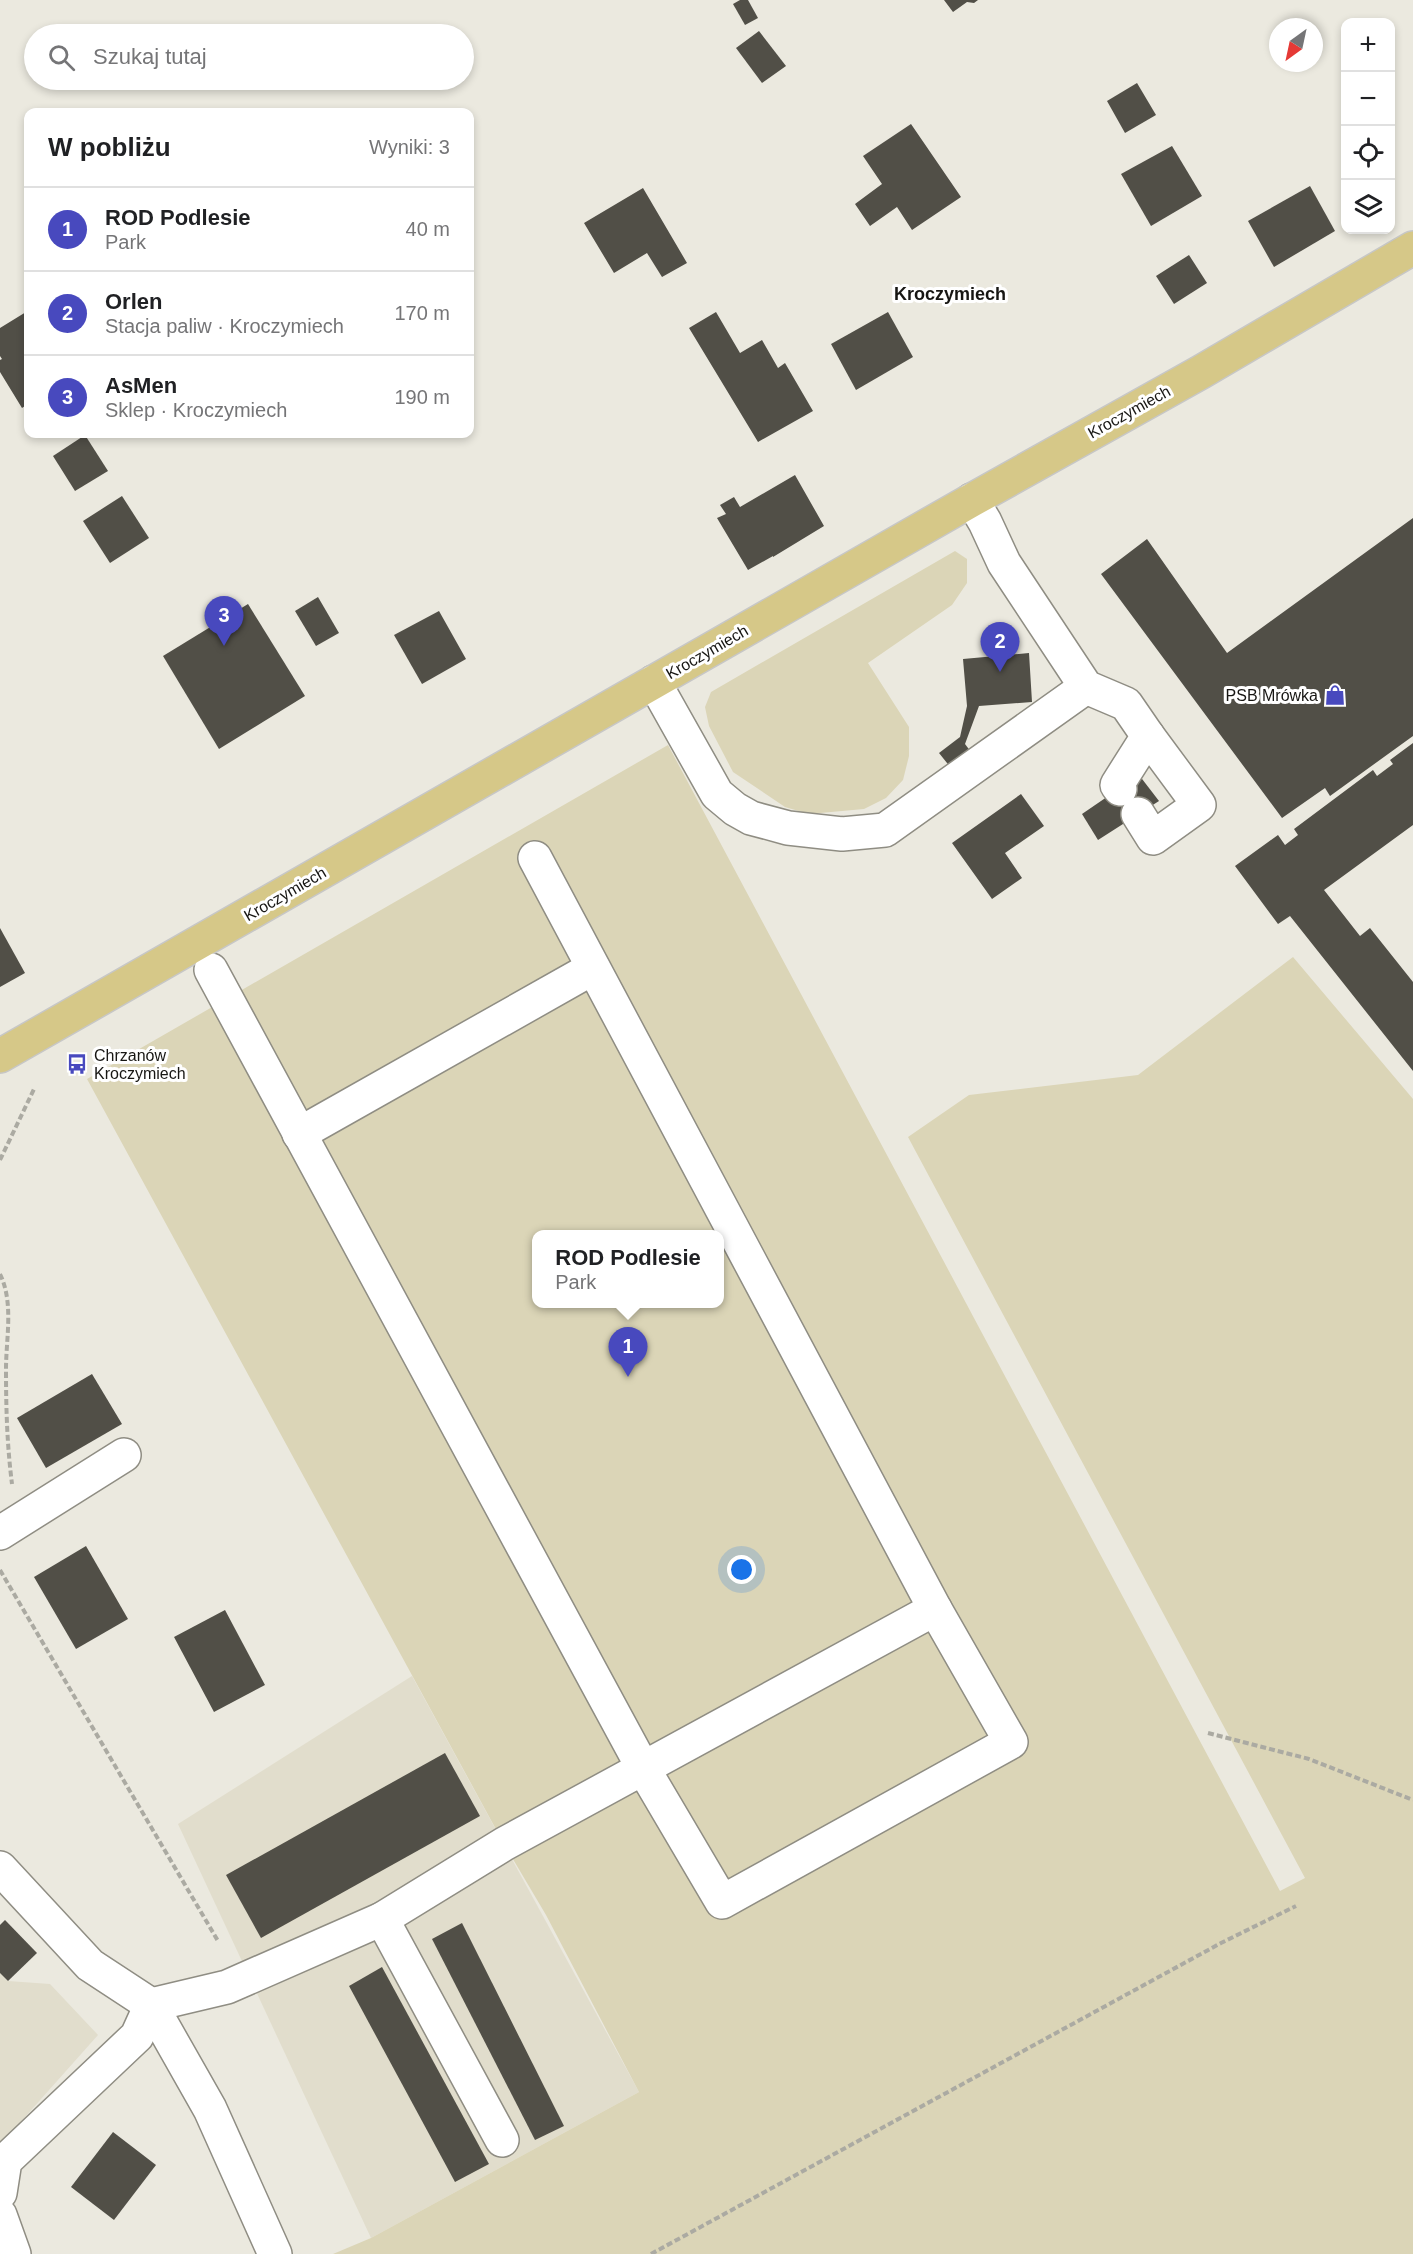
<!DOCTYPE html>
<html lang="pl">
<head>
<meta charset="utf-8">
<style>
  :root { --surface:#fff; --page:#f6f6f6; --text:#202124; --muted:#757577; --line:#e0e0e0; --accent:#4849be }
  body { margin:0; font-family:Helvetica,sans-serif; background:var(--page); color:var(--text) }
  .controls { position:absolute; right:18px; top:18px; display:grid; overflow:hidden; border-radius:12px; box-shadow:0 3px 9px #0003 }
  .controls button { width:54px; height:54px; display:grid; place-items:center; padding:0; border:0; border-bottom:2px solid var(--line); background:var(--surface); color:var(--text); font:30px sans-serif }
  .compass { position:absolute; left:1269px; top:18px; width:54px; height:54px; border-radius:50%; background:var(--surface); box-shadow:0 3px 9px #0003; rotate:213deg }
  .you { position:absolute; left:742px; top:1570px; width:21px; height:21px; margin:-15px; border:4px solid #fff; border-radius:50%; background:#1a73e8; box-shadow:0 0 0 9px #1a73e833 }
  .badge { display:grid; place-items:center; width:39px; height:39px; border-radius:50%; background:var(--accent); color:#fff; font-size:20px; font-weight:700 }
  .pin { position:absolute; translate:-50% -50px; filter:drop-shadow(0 2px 3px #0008) }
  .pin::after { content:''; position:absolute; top:32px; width:21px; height:18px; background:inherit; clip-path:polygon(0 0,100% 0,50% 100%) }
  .popup { position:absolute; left:532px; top:1230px; width:192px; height:78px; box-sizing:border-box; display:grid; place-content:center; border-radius:12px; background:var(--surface); filter:drop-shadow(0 2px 4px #0005); font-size:20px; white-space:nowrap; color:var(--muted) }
  .popup b { font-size:22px; color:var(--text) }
  .popup::after { content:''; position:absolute; left:50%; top:100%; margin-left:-12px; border:12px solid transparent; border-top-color:var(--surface) }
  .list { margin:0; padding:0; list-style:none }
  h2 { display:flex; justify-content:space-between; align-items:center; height:78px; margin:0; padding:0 24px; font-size:26px }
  h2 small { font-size:20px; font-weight:400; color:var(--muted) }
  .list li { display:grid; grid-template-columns:39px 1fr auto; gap:18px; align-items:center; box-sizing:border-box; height:84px; padding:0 24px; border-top:2px solid var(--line) }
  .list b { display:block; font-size:22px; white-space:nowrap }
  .list p { margin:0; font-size:20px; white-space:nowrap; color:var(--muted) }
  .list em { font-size:20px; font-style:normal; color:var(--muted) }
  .icon { flex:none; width:33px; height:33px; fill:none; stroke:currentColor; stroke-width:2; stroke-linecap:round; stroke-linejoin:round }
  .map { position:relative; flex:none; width:1413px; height:2254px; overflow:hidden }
  .search { position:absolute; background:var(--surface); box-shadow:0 3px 9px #0003; left:24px; top:24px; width:450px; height:66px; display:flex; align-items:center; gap:15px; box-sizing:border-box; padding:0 21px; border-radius:33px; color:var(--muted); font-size:22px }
  .panel { position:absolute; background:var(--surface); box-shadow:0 3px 9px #0003; left:24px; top:108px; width:450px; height:330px; border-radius:12px }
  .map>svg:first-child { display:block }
  .built { fill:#e1ddcc }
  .green { fill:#dbd5b7; fill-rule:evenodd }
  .building { fill:#514f47 }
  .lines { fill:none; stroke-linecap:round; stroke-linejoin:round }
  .minor-casing { stroke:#8f8d83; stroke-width:36 }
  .major-casing { stroke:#c7c7c6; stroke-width:36 }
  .path { stroke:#abaaa2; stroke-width:4; stroke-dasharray:6 3; stroke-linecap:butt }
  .minor { stroke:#fff; stroke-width:33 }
  .major { stroke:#d6c888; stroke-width:33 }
  .labels { text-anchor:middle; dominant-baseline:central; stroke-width:6; stroke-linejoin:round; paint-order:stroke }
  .street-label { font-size:16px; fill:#171613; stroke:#fff }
  .poi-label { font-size:16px; fill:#171613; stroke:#fff; text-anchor:end }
  .neighbourhood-label { font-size:18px; font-weight:bold; fill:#171613; stroke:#fff }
</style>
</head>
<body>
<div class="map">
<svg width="1413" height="2254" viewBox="0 0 1413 2254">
  <rect width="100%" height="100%" fill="#ebe9df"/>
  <g class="built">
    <path d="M412 1676 639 2092 371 2238 178 1824Z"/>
    <path d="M0 1973 8 1981 50 1984 98 2035 0 2145Z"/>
  </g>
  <g class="green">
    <path d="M955 551 967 559V583L952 605 868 663 909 727V756L903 780 886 798 864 809 809 814 785 807 733 772 709 726 705 707 711 692Z"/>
    <path d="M668 745 1280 1891 1305 1878 908 1137 969 1095 1138 1075 1293 957 1413 1099V2254H333L371 2238 639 2092 546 1915 504 1844 87 1079ZM536 1234H720V1304H536Z"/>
  </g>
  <g class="building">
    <path d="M740 0H748L758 18 745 25 733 4Z"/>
    <path d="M944 0H978L974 3 967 2 953 12Z"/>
    <path d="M759 31 786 66 762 83 736 48Z"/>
    <path d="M1137 83 1156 115 1125 133 1107 101Z"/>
    <path d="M911 124 961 197 912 230 897 207 870 226 855 204 882 184 863 156Z"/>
    <path d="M1172 146 1202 196 1151 226 1121 174Z"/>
    <path d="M1310 186 1335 231 1274 267 1248 221Z"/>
    <path d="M643 188 687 263 662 277 647 253 614 273 584 223Z"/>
    <path d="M1189 255 1207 283 1174 304 1156 276Z"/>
    <path d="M26 312 28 317V404L22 408 0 372V360L2 359 0 356V328Z"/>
    <path d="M716 312 740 353 762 340 778 368 785 363 813 411 758 442 689 328Z"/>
    <path d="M888 312 913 357 856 390 831 344Z"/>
    <path d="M85 435 108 471 75 491 53 456Z"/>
    <path d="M795 475 824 526 773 557V556L748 570 717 518 726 514 720 505 734 497 740 507Z"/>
    <path d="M122 496 149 538 110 563 83 521Z"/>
    <path d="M1413 518V736L1330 796 1325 788 1282 818 1101 574 1147 539 1227 653Z"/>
    <path d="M318 597 339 633 316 646 295 611Z"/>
    <path d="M248 604 305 696 219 749 163 656Z"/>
    <path d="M439 611 466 659 422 684 394 635Z"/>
    <path d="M1029 653 1032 702 979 706 965 744 971 752 951 768 939 753 960 737 967 706 963 659Z"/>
    <path d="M1413 743V825L1324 890 1360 936 1370 928 1413 982V1071L1290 916 1278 924 1235 866 1278 835 1285 845 1298 835 1294 829 1373 770 1377 776 1393 764 1390 760Z"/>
    <path d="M1139 775 1159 801 1098 840 1082 814Z"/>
    <path d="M1021 794 1044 826 1005 853 1022 878 992 899 952 843Z"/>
    <path d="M0 928 25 973 0 987Z"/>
    <path d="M92 1374 122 1424 46 1468 17 1418Z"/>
    <path d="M86 1546 128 1619 76 1649 34 1577Z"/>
    <path d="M225 1610 265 1685 214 1712 174 1637Z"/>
    <path d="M445 1753 480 1816 261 1938 226 1875Z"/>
    <path d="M5 1920 37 1953 8 1981 0 1973V1925Z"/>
    <path d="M462 1923 564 2126 535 2140 432 1939Z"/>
    <path d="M382 1967 489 2164 455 2182 349 1986Z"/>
    <path d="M113 2132 156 2165 114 2220 71 2187Z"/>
  </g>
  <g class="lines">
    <g class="minor-casing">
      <g id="minor">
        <path d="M972 500 985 522 1004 563 1086 687 1126 704 1148 736 1117 785 1120 789"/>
        <path d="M654 682 717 794 735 809 751 818 788 828 842 834 885 830 1086 687"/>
        <path d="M1138 814 1153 838 1199 805 1148 736"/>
        <path d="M535 858 935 1609"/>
        <path d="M299 1134 593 968"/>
        <path d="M0 1533 124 1455"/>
        <path d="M0 1868 90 1965 151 2005 210 2109 275 2254"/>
        <path d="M382 1919 502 2140"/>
        <path d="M151 2005 227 1987 382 1919 504 1844 935 1609 1011 1742 722 1902 643 1768 211 970"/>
        <path d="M0 2193 5 2161 137 2036 151 2005"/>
        <path d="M0 2215 14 2254"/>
      </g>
    </g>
    <g class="major-casing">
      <path id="major" d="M0 1056 972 500 1201 372 1413 248"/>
    </g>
    <g class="path">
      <path d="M0 1160 35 1087"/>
      <path d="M0 1274C14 1303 6 1338 6 1369 6 1408 7 1445 12 1484"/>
      <path d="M0 1570 218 1941"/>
      <path d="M1208 1733 1309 1759 1413 1800"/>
      <path d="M651 2254 1221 1943 1296 1906"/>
    </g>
    <use href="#minor" class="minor"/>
    <use href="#major" class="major"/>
  </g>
  <defs>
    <g id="shop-bare" transform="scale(1.62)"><path d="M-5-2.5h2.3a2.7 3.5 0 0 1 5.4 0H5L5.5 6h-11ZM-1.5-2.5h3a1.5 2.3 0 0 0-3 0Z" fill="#4849be" stroke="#fff" stroke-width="2.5" paint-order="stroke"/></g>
    <g id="bus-bare" transform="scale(1.62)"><path d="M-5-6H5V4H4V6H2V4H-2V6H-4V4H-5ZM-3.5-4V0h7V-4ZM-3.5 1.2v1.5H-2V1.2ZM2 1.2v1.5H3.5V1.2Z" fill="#4849be" stroke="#fff" stroke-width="2.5" paint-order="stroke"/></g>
  </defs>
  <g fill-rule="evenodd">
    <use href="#shop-bare" x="1335" y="695"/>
    <use href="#bus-bare" x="77" y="1064"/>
  </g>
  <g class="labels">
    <g class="street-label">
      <text transform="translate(1129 412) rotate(-29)">Kroczymiech</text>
      <text transform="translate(707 652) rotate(-30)">Kroczymiech</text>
      <text transform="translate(285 894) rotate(-30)">Kroczymiech</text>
    </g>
    <g class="poi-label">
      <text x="1318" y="695">PSB Mrówka</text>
      <text x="94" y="1055" text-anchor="start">Chrzanów<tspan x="94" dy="18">Kroczymiech</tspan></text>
    </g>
    <g class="neighbourhood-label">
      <text x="950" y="294">Kroczymiech</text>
    </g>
  </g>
</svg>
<div class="controls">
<button>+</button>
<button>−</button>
<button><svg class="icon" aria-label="locate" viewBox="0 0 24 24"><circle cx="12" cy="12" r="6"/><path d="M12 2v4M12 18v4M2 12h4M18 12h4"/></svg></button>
<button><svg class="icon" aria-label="layers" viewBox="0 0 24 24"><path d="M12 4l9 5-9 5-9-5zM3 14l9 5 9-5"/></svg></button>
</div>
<svg class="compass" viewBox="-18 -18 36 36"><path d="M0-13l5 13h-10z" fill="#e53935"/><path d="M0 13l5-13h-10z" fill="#757577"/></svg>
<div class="you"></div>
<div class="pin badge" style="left:628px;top:1377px">1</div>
<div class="popup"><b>ROD Podlesie</b>Park</div>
<div class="pin badge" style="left:1000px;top:672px">2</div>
<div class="pin badge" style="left:224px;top:646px">3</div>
<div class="search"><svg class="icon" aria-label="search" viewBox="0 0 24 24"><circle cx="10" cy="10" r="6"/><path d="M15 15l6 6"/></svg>Szukaj tutaj</div>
<section class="panel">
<h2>W pobliżu<small>Wyniki: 3</small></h2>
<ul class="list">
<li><span class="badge">1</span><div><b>ROD Podlesie</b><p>Park</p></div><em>40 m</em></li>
<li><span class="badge">2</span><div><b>Orlen</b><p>Stacja paliw · Kroczymiech</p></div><em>170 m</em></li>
<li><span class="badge">3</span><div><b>AsMen</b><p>Sklep · Kroczymiech</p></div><em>190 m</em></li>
</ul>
</section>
</div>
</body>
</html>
